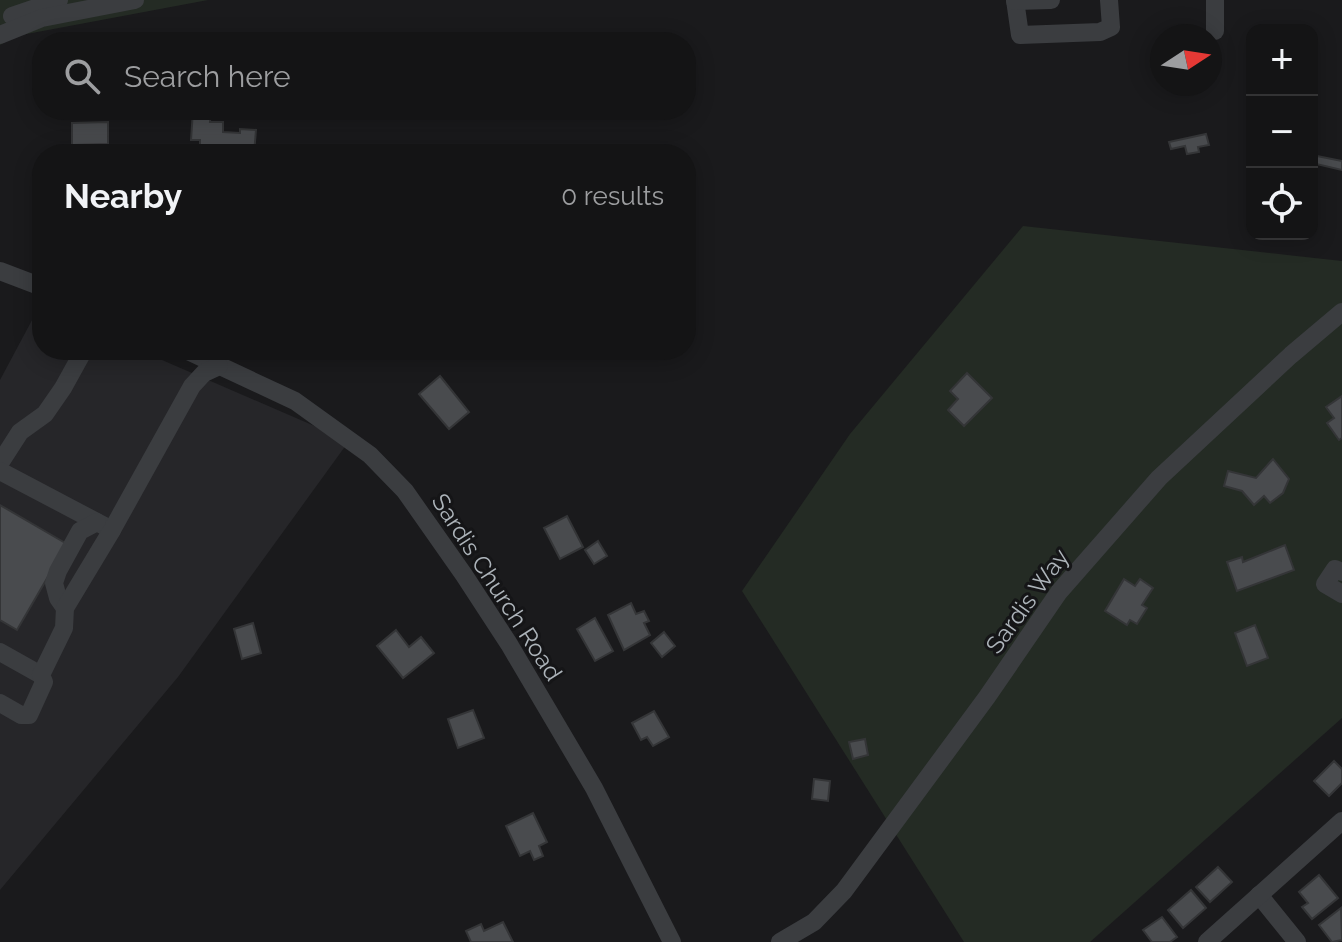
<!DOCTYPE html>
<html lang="en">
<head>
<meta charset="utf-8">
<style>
  :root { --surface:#141415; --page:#1d1d1e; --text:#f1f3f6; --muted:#9d9ea0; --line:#333334 }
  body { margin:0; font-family:Raleway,sans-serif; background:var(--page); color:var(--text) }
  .controls { position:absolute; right:24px; top:24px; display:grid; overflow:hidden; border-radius:16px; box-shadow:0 4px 20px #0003 }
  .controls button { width:72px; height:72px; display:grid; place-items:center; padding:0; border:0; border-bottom:2px solid var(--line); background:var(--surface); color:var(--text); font:40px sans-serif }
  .compass { position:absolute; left:1150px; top:24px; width:72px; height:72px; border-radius:50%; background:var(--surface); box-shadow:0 4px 20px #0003; rotate:78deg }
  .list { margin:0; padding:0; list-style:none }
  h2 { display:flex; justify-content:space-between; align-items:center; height:104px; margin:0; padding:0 32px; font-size:34px }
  h2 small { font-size:26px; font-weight:400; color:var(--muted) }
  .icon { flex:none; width:44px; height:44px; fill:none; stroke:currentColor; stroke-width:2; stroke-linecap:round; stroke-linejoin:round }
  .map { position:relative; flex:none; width:1342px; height:942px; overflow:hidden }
  .search { position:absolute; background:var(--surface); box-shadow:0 4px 20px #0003; left:32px; top:32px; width:664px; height:88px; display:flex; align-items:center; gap:20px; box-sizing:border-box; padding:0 28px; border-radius:32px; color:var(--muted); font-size:30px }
  .panel { position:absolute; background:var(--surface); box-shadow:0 4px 20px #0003; left:32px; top:144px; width:664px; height:216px; border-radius:32px }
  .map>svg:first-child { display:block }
  .built { fill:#262629 }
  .green { fill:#242b24 }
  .building { fill:#494b4e; stroke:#343537; stroke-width:2 }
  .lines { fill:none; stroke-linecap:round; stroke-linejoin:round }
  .minor { stroke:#3b3d40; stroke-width:18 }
  .labels { text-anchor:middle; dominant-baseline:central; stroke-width:6; stroke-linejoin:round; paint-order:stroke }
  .street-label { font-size:24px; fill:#adb4ba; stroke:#151517 }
</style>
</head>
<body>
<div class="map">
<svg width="1342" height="942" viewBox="0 0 1342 942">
  <rect width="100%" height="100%" fill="#1a1a1c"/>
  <path class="built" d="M39 307 42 308V350H139L349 441 178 677 0 890V380Z"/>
  <g class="green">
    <path d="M0 0H208L16 36 0 45Z"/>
    <path d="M1023 226 1342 261V718L1090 942H964L742 591 850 434Z"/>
  </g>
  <g class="building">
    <path d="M193 110H211L210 122H223V132L240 133V129L256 130 254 154 200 153V140H191Z"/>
    <path d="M108 122V144L72 145V123Z"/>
    <path d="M1206 134 1209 145 1198 147 1199 152 1187 154 1185 146 1171 149 1169 142Z"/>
    <path d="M1312 155 1342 161V170L1312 163Z"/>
    <path d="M967 373 992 398 964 426 948 410 958 399 950 391Z"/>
    <path d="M440 376 469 412 449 429 419 394Z"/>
    <path d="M1342 396V438L1339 440 1327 423 1334 418 1326 407Z"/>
    <path d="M1273 459 1289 479 1283 493 1270 503 1264 496 1254 505 1242 491 1224 486 1228 471 1256 478Z"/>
    <path d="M0 505 67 544 17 630 0 620Z"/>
    <path d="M567 516 583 547 560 559 544 528Z"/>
    <path d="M598 541 607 556 594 564 585 550Z"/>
    <path d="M1285 545 1294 570 1237 591 1227 562 1242 557 1243 562Z"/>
    <path d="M1124 579 1135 586 1140 579 1153 588 1142 605 1147 608 1137 624 1130 620 1127 625 1105 611Z"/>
    <path d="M631 603 636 614 644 611 649 621 644 623 650 635 624 650 608 615Z"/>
    <path d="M595 618 613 651 595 661 577 629Z"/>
    <path d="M253 623 261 653 242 659 234 629Z"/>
    <path d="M1255 625 1268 658 1247 666 1235 633Z"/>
    <path d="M396 630 409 647 421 637 434 653 403 678 377 646Z"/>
    <path d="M664 632 675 646 662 657 651 643Z"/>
    <path d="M473 710 484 738 458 748 448 719Z"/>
    <path d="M654 711 669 737 653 746 647 737 641 740 632 723Z"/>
    <path d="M865 739 868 755 853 759 849 742Z"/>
    <path d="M1334 761 1342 769V783L1329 796 1314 781Z"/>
    <path d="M814 779 830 781 828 801 812 799Z"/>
    <path d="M533 813 547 842 539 846 543 856 534 860 530 851 520 856 506 826Z"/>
    <path d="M1218 867 1232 882 1210 902 1196 887Z"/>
    <path d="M1319 875 1338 898 1312 919 1302 907 1308 903 1299 892Z"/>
    <path d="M1191 890 1206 908 1183 928 1168 910Z"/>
    <path d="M1341 908 1342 940 1332 942 1319 925Z"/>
    <path d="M1162 917 1177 937 1170 942H1152L1143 930Z"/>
    <path d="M503 922 513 942H471L466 931 481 924 484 931Z"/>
  </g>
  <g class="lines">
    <g class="minor">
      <path d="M1015 0 1020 35 1100 32 1111 27 1109 0"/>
      <path d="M1215 0V31"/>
      <path d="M1015 1 1051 0"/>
      <path d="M12 16 59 0"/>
      <path d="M0 35 42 18 135 0"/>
      <path d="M0 271 42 287"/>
      <path d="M186 350 295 401 370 455 405 491 464 575 509 644 594 788 672 942"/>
      <path d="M0 463 20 432 45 414 63 388 84 350"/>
      <path d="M0 471 112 530"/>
      <path d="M1342 572 1335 569 1325 584 1342 594"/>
      <path d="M65 608 58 598 54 583 58 571 80 531 97 522"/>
      <path d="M0 652 41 675"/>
      <path d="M0 703 21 715H29L44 682 41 675 64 628 65 608 112 530 192 386 204 373 219 366"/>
      <path d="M1259 895 1297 942"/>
      <path d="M780 942 814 922 844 891 987 697 1059 592 1159 478 1291 355 1342 312"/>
      <path d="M1207 942 1342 821"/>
    </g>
  </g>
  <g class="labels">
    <g class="street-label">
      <text transform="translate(497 587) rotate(57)">Sardis Church Road</text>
      <text transform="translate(1027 601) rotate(-54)">Sardis Way</text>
    </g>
  </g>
</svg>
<div class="controls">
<button>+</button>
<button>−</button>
<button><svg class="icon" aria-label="locate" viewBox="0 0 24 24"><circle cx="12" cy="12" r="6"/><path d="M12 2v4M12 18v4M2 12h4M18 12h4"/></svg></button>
</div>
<svg class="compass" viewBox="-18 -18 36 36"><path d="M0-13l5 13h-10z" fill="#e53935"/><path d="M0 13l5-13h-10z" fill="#9d9ea0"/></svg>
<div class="search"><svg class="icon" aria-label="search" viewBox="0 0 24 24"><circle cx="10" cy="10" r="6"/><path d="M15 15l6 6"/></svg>Search here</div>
<section class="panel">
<h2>Nearby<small>0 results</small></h2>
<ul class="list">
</ul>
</section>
</div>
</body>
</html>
